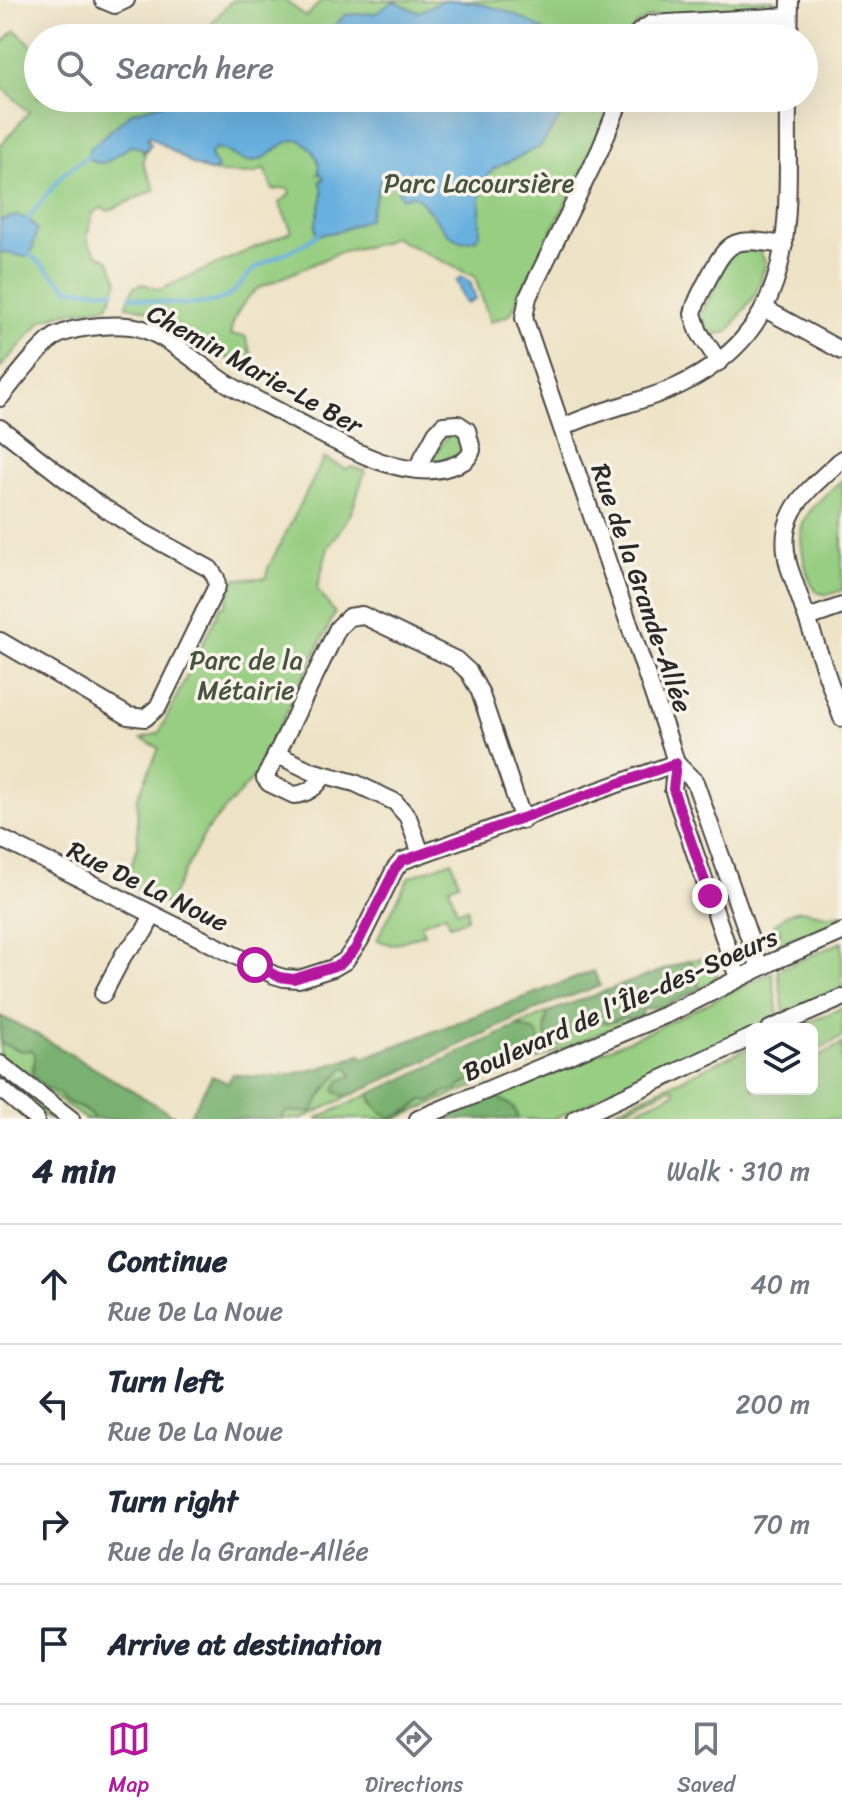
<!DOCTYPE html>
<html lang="en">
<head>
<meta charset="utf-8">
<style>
  :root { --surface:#fff; --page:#f2f2f3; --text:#1f2937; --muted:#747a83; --line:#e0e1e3; --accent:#b5179e }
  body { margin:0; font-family:Sriracha,sans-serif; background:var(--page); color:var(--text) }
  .controls { position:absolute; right:24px; bottom:24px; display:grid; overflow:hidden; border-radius:12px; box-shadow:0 8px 32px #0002 }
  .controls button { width:72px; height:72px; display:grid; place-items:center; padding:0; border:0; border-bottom:2px solid var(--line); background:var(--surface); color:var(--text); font:40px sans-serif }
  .stop { position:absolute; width:24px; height:24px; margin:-18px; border:6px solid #b5179e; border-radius:50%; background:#fff }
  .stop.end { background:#b5179e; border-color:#fff; box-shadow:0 2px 8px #0008 }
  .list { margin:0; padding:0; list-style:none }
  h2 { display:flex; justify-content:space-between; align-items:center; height:104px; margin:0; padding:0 32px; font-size:34px }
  h2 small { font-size:26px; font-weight:400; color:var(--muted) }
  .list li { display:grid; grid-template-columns:52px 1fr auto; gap:24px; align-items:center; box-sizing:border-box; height:120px; padding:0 32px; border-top:2px solid var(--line) }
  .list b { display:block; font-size:30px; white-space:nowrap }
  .list p { margin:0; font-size:26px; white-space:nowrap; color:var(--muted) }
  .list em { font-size:26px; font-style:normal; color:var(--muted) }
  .icon { flex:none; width:44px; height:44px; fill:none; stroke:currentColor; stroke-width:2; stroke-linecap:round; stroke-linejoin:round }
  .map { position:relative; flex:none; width:842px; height:1119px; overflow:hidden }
  .search { position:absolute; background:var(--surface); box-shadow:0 8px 32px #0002; left:24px; right:24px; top:24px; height:88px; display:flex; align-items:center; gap:20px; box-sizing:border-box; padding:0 28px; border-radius:44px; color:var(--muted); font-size:30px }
  .sheet { height:584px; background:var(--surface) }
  nav { display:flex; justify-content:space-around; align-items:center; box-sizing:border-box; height:112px; border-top:2px solid var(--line); background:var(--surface); font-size:22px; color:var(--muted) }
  nav a { display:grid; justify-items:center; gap:4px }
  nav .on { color:var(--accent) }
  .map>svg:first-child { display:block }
  .green { fill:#97ce81; stroke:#617c56; stroke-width:2 }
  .forest { fill:#79b16f; stroke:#526e4d; stroke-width:2 }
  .water { fill:#68b0df; stroke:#4a6e85; stroke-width:2 }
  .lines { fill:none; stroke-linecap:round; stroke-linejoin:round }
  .stream { stroke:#68b0df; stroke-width:4 }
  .minor-casing { stroke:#484742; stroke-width:20 }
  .minor { stroke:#fff; stroke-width:16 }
  .route { stroke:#b5179e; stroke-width:10 }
  .labels { text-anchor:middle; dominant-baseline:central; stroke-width:7; stroke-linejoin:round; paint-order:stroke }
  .park-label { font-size:26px; fill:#465440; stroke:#f7f3e8 }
  .street-label { font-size:26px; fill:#2b2b2b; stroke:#f7f3e8 }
</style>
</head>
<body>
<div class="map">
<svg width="842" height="1119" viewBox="0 0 842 1119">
  <rect width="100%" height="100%" fill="#f7f3e8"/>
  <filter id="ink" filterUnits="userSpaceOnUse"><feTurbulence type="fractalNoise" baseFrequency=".0125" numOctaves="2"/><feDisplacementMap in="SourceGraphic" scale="16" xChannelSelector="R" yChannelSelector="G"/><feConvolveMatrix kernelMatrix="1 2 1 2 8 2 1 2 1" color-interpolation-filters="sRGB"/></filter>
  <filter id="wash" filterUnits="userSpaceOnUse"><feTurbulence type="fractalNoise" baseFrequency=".006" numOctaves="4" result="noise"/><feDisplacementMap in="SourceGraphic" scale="32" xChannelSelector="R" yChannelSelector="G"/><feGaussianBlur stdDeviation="1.8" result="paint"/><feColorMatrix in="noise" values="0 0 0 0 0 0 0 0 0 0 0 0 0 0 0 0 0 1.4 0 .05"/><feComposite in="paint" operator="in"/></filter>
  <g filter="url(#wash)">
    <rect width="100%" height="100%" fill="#eee3c6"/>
    <g class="green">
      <path d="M232 0H285L306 17 322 0H774L762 9 650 17 637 24 626 38H199Z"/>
      <path d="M15 30 38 50V98H613L601 133 510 315 490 322 475 277 393 237 382 243 340 252 257 289C243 301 233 317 230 335L245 336 257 368 253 375C218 354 165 309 126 306L134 287 144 284 159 290 292 231 279 203 290 194 288 188 273 190 264 169 253 174 220 173 202 169 150 136 147 139 151 144C135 164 148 169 155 190L108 211 102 208 93 213 87 236 89 244 96 253 109 260 118 281 108 306 65 313 43 320 0 368V146L29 112 0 85V46Z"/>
      <path d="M755 250 760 252 766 263 756 293 728 332 710 335 701 314 729 257 734 252Z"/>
      <path d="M450 433 461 438 463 448 456 456 437 461 434 458 435 455Z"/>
      <path d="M324 458 346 469 352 467 365 471 351 513 328 548 317 589 335 613 255 776 206 831 167 905 125 883 138 846 137 799 159 748 141 739 159 733 221 606H225L235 579 266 578 268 568Z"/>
      <path d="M842 480V590C834 593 826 597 818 592 806 584 799 541 802 527 808 507 827 494 842 480Z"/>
      <path d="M452 861 459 883 449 887 457 911 468 908 467 919 450 925 446 914 421 924 424 934 392 945 377 940 409 877Z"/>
      <path d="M801 910 827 915 842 914V923L801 940 799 938 769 945 766 936 770 931 780 934V929L772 928C780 918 788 912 801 910Z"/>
      <path d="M842 942V989L784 1013 778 970Z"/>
      <path d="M712 957 718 978 699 989 690 960Z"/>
      <path d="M772 972 778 1016 554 1119H517C518 1105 502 1100 490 1099L655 1029Z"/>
      <path d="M842 1008V1037L812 1053V1029H793Z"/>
      <path d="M548 1012 545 1025 572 1029 586 1017 614 1022 624 1017 631 1020 396 1119H316L370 1094 371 1101 382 1113 401 1114 410 1111 423 1099 440 1097 445 1092 468 1081 498 1074 505 1065 513 1066 522 1062 526 1052 535 1057 543 1050 536 1032 517 1026Z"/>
      <path d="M0 1043 21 1051 32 1050 35 1054C35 1075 39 1085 59 1093 65 1106 86 1106 94 1119H85L0 1057Z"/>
      <path d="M842 1044V1119H616L675 1093 673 1087 603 1119H596L752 1046V1089H812V1060Z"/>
      <path d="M348 1067 353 1076 346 1079 343 1096 356 1093 301 1119H282L286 1112H311L332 1080 344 1068Z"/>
      <path d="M0 1070 60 1119H48L0 1078Z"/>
    </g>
    <g class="forest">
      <path d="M690 960 698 975 699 989 666 1006 644 1009 641 1016 631 1020 623 1017 608 1023 586 1018 572 1029 563 1043 553 1047C542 1036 545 1026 548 1012Z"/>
      <path d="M594 971 600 986 548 1004 356 1093 343 1096 334 1090 340 1080 352 1076 348 1068H344L326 1088 311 1112H286L281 1119 188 1118 212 1076 228 1083 232 1074C276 1083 320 1069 361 1055L363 1058Z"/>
      <path d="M0 1016 31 1031 180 1119H94C86 1105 65 1106 59 1093 54 1092 33 1080 32 1074 32 1070 35 1060 35 1054L32 1050 21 1051 0 1043Z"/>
      <path d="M517 1026 536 1032 543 1045 539 1055 531 1056 526 1052C514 1072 522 1060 505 1065L498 1074 488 1075 482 1081H468L457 1090 445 1092 432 1101 423 1100C414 1109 406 1111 395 1117 383 1117 372 1105 370 1094Z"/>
      <path d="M499 1098C508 1104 518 1107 517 1119H441L490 1099Z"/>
    </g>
    <g class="water">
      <path d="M444 0C481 0 524 13 553 38H323L345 15 376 13 394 1 418 12Z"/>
      <path d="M183 98H566L560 118 540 147 493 169 486 180 480 198V234L476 239 462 242 449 235 419 199 412 195 401 198 398 190 400 177 395 173 381 180 368 219 340 231 317 235C311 216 329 200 320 181L324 179 321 173 318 174C322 160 312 147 300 140 280 138 271 161 252 161 238 162 229 149 215 148L210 156 218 169 210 171 194 165 150 136 147 139 151 144 143 153 142 148 131 146C116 153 104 173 87 157L90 148 132 112Z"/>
      <path d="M17 216 28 219 37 229 33 249 26 257 0 252V220Z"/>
      <path d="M461 277 470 282 476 299 466 304 456 281Z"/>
    </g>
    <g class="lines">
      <g class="stream">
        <path d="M27 220 64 173 90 155"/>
        <path d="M26 251 69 289 114 291"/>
        <path d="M130 296C155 303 204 310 228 296 241 288 246 273 259 266 279 254 301 249 319 233"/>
      </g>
    </g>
  </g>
  <g filter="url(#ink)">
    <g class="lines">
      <g class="minor-casing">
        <g id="minor">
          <path d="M103 0 115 5 126 0"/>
          <path d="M634 38 640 31 651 24 789 16"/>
          <path d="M789 38 790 0"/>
          <path d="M621 98 600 150 528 297 524 318 671 746 676 763 673 789 738 978"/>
          <path d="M765 309 842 351"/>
          <path d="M719 362 699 332 693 314C695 302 702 291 708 279 730 236 736 238 784 245"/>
          <path d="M0 398C13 382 42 343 58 335 78 326 123 322 143 329 172 339 199 365 225 382 245 395 268 405 289 417 332 439 400 483 449 467 460 463 468 462 472 450L467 430 458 424 443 425 436 433 417 468"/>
          <path d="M0 428 95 502 142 532 210 569 216 578 217 586 158 707 145 718 128 716 0 641"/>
          <path d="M562 428C599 409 641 403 678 386 805 326 786 216 788 98"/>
          <path d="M842 459C807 492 774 512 789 567L842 718"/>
          <path d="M808 618 842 606"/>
          <path d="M276 754 311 771 355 783 395 802 408 817 421 854"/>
          <path d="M676 763 695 782 760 968"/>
          <path d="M324 775C317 787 307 794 294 795L269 783 265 778 338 628 349 617 362 615 456 660 469 672 480 692 523 820"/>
          <path d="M0 838 274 975 284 978 299 979 333 968 345 961 360 940 395 869 402 861 676 763"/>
          <path d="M103 994 124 954 144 932 153 915"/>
          <path d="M770 1029 842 998"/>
          <path d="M0 1064 71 1119"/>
          <path d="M0 1088 36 1119"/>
          <path d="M418 1119 670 1013 772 962 842 932"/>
          <path d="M575 1119 752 1037"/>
        </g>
      </g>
      <use href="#minor" class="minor"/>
    </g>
  </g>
  <g class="lines" filter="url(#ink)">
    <path class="route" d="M255 965 279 977 294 979 341 964 355 949 395 869 402 861 676 763 673 789 710 896"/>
  </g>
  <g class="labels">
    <g class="park-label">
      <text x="479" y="183">Parc Lacoursière</text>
      <text x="246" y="660">Parc de la<tspan x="246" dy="30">Métairie</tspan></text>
    </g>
    <g class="street-label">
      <text transform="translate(255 369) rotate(29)">Chemin Marie-Le Ber</text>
      <text transform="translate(642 588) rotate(71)">Rue de la Grande-Allée</text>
      <text transform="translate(148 886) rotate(26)">Rue De La Noue</text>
      <text transform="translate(620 1004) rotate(-24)">Boulevard de l'Île-des-Soeurs</text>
    </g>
  </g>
</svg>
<div class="controls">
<button><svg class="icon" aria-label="layers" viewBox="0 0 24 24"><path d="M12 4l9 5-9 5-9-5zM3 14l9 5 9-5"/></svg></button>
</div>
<div class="stop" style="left:255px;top:965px"></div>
<div class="stop end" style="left:710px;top:896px"></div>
<div class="search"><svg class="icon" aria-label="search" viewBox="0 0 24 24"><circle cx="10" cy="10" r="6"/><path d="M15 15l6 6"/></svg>Search here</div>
</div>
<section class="sheet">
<h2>4 min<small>Walk · 310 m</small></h2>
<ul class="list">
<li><svg class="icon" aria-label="ahead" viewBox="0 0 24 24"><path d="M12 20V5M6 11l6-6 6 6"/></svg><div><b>Continue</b><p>Rue De La Noue</p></div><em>40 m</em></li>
<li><svg class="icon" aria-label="left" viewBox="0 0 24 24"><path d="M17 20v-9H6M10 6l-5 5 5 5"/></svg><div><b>Turn left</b><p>Rue De La Noue</p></div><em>200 m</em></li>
<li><svg class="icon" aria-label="right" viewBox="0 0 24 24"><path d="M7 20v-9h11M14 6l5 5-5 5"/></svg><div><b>Turn right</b><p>Rue de la Grande-Allée</p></div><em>70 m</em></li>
<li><svg class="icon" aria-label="arrive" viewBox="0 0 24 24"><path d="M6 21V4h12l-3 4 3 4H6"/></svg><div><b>Arrive at destination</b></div></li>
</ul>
</section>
<nav>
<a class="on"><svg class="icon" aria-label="map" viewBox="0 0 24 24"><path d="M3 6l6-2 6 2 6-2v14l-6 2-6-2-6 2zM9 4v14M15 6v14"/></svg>Map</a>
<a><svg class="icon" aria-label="directions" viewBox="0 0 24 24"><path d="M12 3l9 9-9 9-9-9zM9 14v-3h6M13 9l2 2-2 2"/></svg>Directions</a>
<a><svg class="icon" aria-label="saved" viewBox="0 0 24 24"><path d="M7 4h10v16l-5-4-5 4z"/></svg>Saved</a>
</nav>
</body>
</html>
